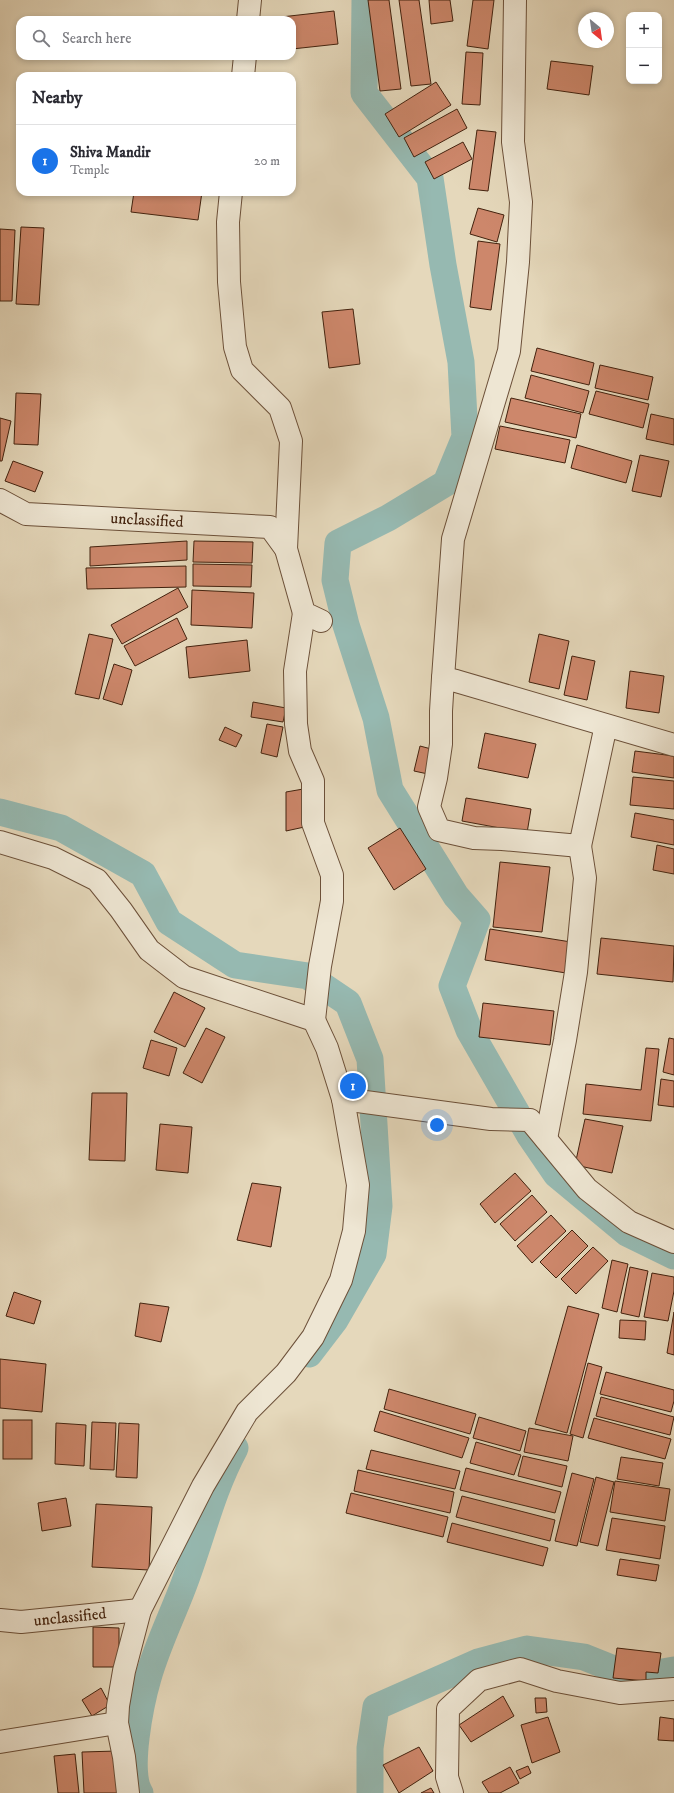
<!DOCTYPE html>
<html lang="en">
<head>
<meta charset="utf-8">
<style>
  :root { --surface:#fff; --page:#f2f2f3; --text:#2b2b33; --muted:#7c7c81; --line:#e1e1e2; --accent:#1a73e8 }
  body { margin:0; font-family:"IM FELL DW Pica",serif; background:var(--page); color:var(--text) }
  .controls { position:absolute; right:12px; top:12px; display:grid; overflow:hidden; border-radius:8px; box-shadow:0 2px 6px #0003 }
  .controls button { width:36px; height:36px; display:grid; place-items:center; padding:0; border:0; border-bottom:1px solid var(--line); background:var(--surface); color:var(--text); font:20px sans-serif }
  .compass { position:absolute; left:578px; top:12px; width:36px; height:36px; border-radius:50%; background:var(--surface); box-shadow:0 2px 6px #0003; rotate:151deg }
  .you { position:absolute; left:437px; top:1125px; width:14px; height:14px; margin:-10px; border:3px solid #fff; border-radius:50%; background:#1a73e8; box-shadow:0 0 0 6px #1a73e833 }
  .badge { display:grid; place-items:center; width:26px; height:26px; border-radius:50%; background:var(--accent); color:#fff; font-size:13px; font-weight:700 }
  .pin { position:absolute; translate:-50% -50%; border:2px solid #fff; box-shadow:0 1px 4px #0006 }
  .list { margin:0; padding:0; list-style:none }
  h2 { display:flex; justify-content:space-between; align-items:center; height:52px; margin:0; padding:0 16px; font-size:17px }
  h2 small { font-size:13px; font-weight:400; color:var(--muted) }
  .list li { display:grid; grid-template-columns:26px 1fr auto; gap:12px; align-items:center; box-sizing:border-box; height:72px; padding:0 16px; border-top:1px solid var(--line) }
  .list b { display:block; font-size:15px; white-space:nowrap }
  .list p { margin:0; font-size:13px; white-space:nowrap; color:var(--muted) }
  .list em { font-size:13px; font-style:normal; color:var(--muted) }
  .icon { flex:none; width:22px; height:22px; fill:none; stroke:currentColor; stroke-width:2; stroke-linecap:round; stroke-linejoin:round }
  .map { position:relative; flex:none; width:674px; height:1793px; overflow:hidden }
  .search { position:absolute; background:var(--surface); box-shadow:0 2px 6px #0003; left:16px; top:16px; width:280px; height:44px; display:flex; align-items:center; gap:10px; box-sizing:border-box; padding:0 14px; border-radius:12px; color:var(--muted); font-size:15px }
  .panel { position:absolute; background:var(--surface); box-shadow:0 2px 6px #0003; left:16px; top:72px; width:280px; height:124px; border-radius:12px }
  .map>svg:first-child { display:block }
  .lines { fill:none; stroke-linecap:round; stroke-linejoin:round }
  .canal { stroke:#96b9b1; stroke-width:27 }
  .building { fill:#cd876b; stroke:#43220e }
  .minor-casing { stroke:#6c5039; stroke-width:24 }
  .minor { stroke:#eee6d3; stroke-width:22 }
  .labels { text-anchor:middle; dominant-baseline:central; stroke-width:4; stroke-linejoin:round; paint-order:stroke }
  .street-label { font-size:16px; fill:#43220e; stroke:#eee6d3 }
</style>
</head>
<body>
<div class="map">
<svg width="674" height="1793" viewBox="0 0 674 1793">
  <rect width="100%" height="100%" fill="#e5d8bb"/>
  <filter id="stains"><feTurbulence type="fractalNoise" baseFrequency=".005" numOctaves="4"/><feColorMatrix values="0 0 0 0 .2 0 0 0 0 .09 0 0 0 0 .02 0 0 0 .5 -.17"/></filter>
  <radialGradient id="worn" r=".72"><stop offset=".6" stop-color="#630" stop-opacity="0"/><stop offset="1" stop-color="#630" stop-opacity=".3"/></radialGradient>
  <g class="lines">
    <g class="canal">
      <path d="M365 0 364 93 430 178 443 265 461 362 465 437 446 483 388 518 338 543 335 580 346 625 376 718 390 790 456 896 477 920 452 986 469 1030 530 1136 556 1174 627 1233 674 1256"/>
      <path d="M0 812 61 828 143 874 169 922 235 965 308 976 348 1003 370 1059 379 1206 373 1254 335 1320 309 1354"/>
      <path d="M140 1793C126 1773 141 1702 148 1678 158 1643 175 1610 187 1576 203 1532 213 1489 235 1448"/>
      <path d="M370 1793V1748L376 1707 478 1662 527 1649 584 1657 634 1677 674 1670"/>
    </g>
  </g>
  <g class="building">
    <path d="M368 0H389L401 89 380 91Z"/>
    <path d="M399 0H419L431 84 411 86Z"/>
    <path d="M429 0H450L453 21 431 24Z"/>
    <path d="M473 0H494L488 49 467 46Z"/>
    <path d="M334 11 338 44 292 49V20H281V17Z"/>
    <path d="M466 52 483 53 480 105 462 104Z"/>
    <path d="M551 61 593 66 589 95 547 89Z"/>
    <path d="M436 82 451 105 399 137 385 114Z"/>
    <path d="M457 109 467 128 414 157 404 138Z"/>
    <path d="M477 130 496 132 488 191 469 189Z"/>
    <path d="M463 142 472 159 434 179 425 162Z"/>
    <path d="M134 192H202L198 220 131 212Z"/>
    <path d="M478 208 504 215 497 242 470 234Z"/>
    <path d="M21 227 44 228 39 305 16 304Z"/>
    <path d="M0 229 15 230 12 301H0Z"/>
    <path d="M478 241 500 244 491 310 470 307Z"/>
    <path d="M353 309 360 364 329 368 322 312Z"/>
    <path d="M537 348 594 363 589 385 531 371Z"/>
    <path d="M600 365 653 377 648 400 595 388Z"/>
    <path d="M531 375 589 391 583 413 525 398Z"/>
    <path d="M596 391 649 404 643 428 589 414Z"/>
    <path d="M16 393 41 394 38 445 14 444Z"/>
    <path d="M511 398 581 414 576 438 505 422Z"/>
    <path d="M651 414 674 419V445L646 439Z"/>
    <path d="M0 418 11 421 2 461H0Z"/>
    <path d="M500 426 570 440 565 463 495 449Z"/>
    <path d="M577 445 632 461 626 483 571 468Z"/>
    <path d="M640 455 669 461 661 497 632 491Z"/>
    <path d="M13 461 43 472 35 492 5 481Z"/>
    <path d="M187 541V560L90 566V547Z"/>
    <path d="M194 541 253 542 252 563 193 562Z"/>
    <path d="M193 564 252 565 251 587 193 586Z"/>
    <path d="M186 566V587L87 589 86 568Z"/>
    <path d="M178 588 188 607 122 644 111 625Z"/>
    <path d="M192 590 254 593 252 628 191 625Z"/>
    <path d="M177 618 187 639 135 666 124 646Z"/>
    <path d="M89 634 113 639 99 699 75 694Z"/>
    <path d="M539 634 569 641 559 689 529 682Z"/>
    <path d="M247 640 250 671 189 678 186 647Z"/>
    <path d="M572 656 595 661 587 700 564 695Z"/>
    <path d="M114 664 132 670 122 705 103 699Z"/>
    <path d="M630 671 664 676 659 713 626 708Z"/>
    <path d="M253 702 286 708 283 722 251 717Z"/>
    <path d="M267 724 283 727 277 757 261 753Z"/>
    <path d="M225 727 242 735 236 747 219 740Z"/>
    <path d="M485 733 536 744 528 778 478 768Z"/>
    <path d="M420 746 435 750 428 774 414 771Z"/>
    <path d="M635 751 674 756V778L632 772Z"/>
    <path d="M633 777 674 781V809L630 805Z"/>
    <path d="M309 788V826L286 831V792Z"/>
    <path d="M466 798 531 809 527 833 462 821Z"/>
    <path d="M635 813 674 820V845L631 837Z"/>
    <path d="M400 828 426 869 394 890 368 848Z"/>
    <path d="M657 845 674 849V874L653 870Z"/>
    <path d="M500 862 550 867 542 932 493 927Z"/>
    <path d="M490 929 571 942 566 973 485 960Z"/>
    <path d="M601 938 674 946 673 982 597 974Z"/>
    <path d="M174 992 205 1008 185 1047 154 1032Z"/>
    <path d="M483 1003 554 1011 550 1045 479 1037Z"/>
    <path d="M206 1028 225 1037 202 1083 183 1073Z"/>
    <path d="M669 1038 674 1039V1075L663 1072Z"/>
    <path d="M151 1040 177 1048 169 1076 143 1068Z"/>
    <path d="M646 1048 659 1049 651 1121 583 1114 586 1084 641 1090Z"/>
    <path d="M357 1078 359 1091 348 1092 346 1081Z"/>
    <path d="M661 1079 674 1081V1107L658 1105Z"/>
    <path d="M92 1093H127L125 1161 89 1160Z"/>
    <path d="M585 1119 623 1126 612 1173 575 1165Z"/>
    <path d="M160 1124 192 1127 188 1173 156 1170Z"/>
    <path d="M515 1173 531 1191 495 1223 480 1204Z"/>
    <path d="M252 1183 281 1187 271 1247 237 1240Z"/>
    <path d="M532 1195 547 1212 515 1241 500 1224Z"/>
    <path d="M551 1215 566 1231 532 1263 517 1246Z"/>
    <path d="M572 1230 588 1246 556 1278 540 1262Z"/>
    <path d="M593 1247 608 1261 576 1294 561 1279Z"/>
    <path d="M612 1260 628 1264 617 1312 602 1308Z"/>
    <path d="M630 1267 648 1271 639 1317 621 1313Z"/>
    <path d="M652 1273 674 1277V1291L668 1321 644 1317Z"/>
    <path d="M14 1292 41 1301 34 1324 6 1316Z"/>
    <path d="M140 1303 169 1307 161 1342 135 1336Z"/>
    <path d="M568 1306 599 1314 567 1433 535 1424Z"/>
    <path d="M674 1312V1355L667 1353Z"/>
    <path d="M620 1320 646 1321 645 1340 619 1338Z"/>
    <path d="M0 1359 46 1364 42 1412 0 1408Z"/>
    <path d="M588 1363 602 1367 583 1438 570 1434Z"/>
    <path d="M606 1372 674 1390V1401L671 1412 600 1394Z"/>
    <path d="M389 1389 476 1414 470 1434 384 1409Z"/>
    <path d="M601 1397 674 1417 670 1435 596 1416Z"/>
    <path d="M380 1411 469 1438 462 1458 374 1431Z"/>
    <path d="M479 1417 526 1431 520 1451 473 1438Z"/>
    <path d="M594 1418 671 1439 665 1459 588 1438Z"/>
    <rect x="3" y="1420" width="29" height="39"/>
    <path d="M92 1422 116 1423 114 1470 90 1469Z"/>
    <path d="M56 1423 86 1425 84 1466 55 1464Z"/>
    <path d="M119 1423 139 1424 137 1478 116 1477Z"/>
    <path d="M529 1428 573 1436 568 1461 524 1452Z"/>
    <path d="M476 1442 521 1455 514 1475 470 1463Z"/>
    <path d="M371 1450 460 1471 455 1489 366 1469Z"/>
    <path d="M523 1456 567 1466 562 1487 518 1476Z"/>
    <path d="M621 1457 663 1463 659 1486 617 1479Z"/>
    <path d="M466 1468 561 1492 555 1513 460 1490Z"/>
    <path d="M358 1470 454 1492 450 1513 354 1491Z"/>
    <path d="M572 1473 594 1479 577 1546 555 1541Z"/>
    <path d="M596 1477 614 1482 598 1546 580 1542Z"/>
    <path d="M615 1481 670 1489 665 1521 610 1512Z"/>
    <path d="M351 1493 448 1517 443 1537 346 1513Z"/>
    <path d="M462 1496 555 1520 550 1541 456 1517Z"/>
    <path d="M66 1498 71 1526 42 1531 38 1503Z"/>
    <path d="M96 1504 152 1507 149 1570 92 1567Z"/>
    <path d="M612 1518 665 1526 660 1559 606 1550Z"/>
    <path d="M452 1523 548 1548 543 1566 447 1542Z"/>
    <path d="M620 1559 659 1565 656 1581 617 1575Z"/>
    <path d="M93 1627 119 1628V1667H93Z"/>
    <path d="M617 1648 661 1653 658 1673 646 1672V1681L613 1678Z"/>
    <path d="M101 1688 110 1705 92 1716 82 1700Z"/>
    <path d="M503 1696 514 1716 471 1742 459 1725Z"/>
    <path d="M535 1698H546L547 1712 536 1713Z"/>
    <path d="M548 1717 560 1752 532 1763 521 1725Z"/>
    <path d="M660 1717 674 1719V1741L658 1740Z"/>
    <path d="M419 1747 433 1771 399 1793 383 1765Z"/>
    <path d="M117 1751 119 1793H84L82 1752Z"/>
    <path d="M75 1754 79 1793H58L54 1756Z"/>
    <path d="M528 1766 531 1773 520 1779 516 1771Z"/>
    <path d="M510 1767 519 1783 500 1793H489L482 1782Z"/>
    <path d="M431 1788 434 1793H421Z"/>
  </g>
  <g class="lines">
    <g class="minor-casing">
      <g id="minor">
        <path d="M248 20 250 0"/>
        <path d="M243 76 245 56"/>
        <path d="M231 192 228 222 229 282 235 347 242 370 280 408 291 441 286 549 304 613 321 621"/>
        <path d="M0 500 26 514 270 527 286 549"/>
        <path d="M304 613 295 671 296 724 300 751 313 781V823L332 875V901L320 966 314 1020"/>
        <path d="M443 678 453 539 509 351 518 262 521 202 513 142 515 0"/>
        <path d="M606 725 580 846 502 839 474 838 439 830 429 807 436 778 441 744V711L443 678 456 681 674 745"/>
        <path d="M0 842 53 858 97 880 121 910 149 950 184 977 314 1020 327 1048 343 1099 491 1119 530 1120 587 1189 629 1222 674 1242"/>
        <path d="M546 1139 565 1040 576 972 585 878 580 846"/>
        <path d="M0 1620 21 1622 140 1610"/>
        <path d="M0 1742 117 1723"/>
        <path d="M128 1793 124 1757 117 1723 118 1706 124 1671 140 1610 203 1486 247 1412 286 1373 313 1337 341 1280 354 1231 358 1185 343 1099"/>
        <path d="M452 1793 447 1777 448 1709 479 1680 520 1669 557 1681 620 1693 674 1689"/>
      </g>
    </g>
    <use href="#minor" class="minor"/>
  </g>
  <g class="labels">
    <g class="street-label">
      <text transform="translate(147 520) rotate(3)">unclassified</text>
      <text transform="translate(70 1617) rotate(-6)">unclassified</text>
    </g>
  </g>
  <rect width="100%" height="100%" filter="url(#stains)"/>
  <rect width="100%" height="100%" fill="url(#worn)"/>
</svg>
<div class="controls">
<button>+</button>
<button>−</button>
</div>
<svg class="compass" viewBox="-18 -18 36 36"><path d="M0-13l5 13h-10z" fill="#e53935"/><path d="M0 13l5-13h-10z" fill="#7c7c81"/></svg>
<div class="you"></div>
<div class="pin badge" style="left:353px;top:1086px">1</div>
<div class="search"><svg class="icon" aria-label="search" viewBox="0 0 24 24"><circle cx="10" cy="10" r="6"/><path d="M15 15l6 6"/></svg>Search here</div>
<section class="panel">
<h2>Nearby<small></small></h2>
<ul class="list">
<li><span class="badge">1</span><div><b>Shiva Mandir</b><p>Temple</p></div><em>20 m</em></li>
</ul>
</section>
</div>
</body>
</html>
